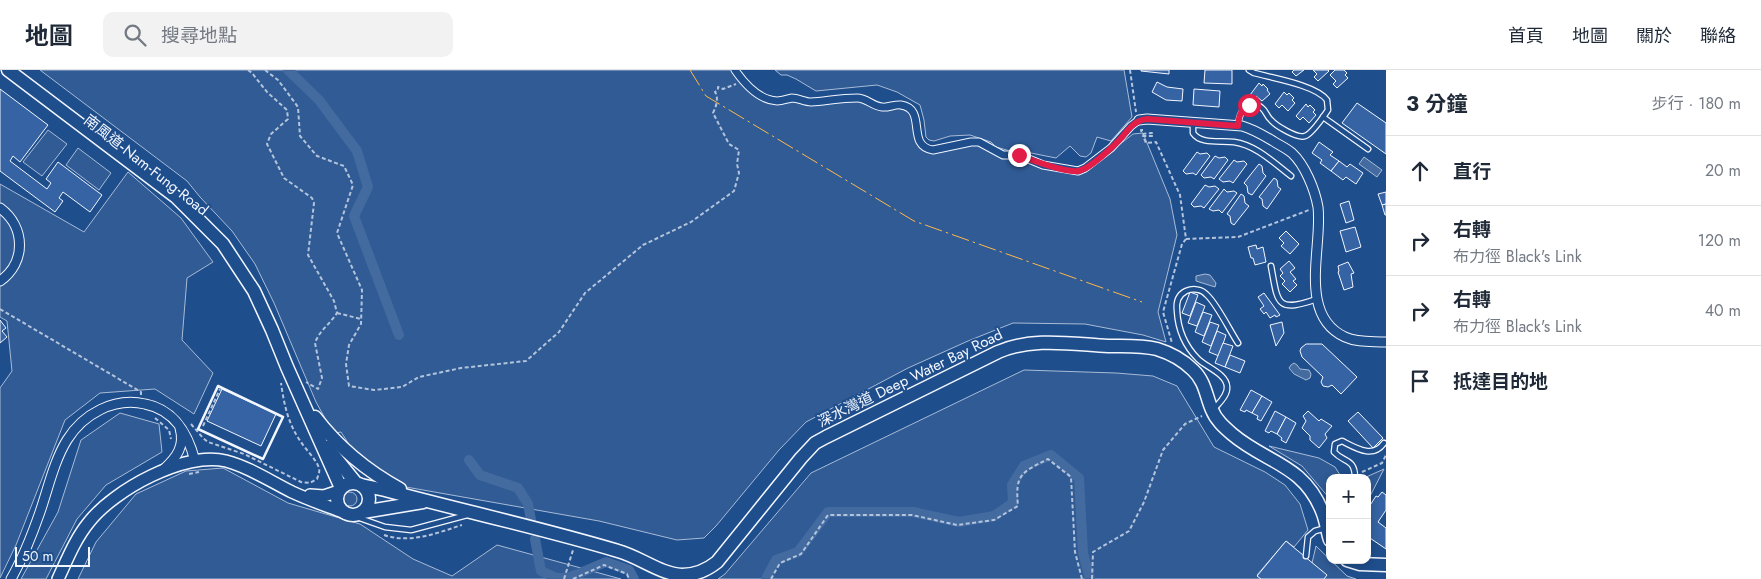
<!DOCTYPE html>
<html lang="zh-TW">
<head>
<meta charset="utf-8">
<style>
  :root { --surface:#fff; --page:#f2f2f3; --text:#1f2937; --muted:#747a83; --line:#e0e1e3 }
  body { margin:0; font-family:Jost,"Noto Sans TC",sans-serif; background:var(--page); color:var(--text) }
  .controls { position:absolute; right:15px; bottom:15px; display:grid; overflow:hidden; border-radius:10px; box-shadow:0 2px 8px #0003 }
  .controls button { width:45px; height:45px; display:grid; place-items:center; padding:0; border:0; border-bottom:1px solid var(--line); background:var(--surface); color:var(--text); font:25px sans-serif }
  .scale { position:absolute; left:15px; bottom:12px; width:75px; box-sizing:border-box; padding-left:5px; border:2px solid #f2f6ff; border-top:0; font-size:14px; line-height:18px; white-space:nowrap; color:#f2f6ff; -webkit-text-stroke:4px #1f4e8c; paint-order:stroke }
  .stop { position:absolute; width:15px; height:15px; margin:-11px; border:4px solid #e11d48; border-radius:50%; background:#fff }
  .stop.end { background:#e11d48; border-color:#fff; box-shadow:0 1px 5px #0008 }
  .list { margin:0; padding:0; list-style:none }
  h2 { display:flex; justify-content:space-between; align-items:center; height:65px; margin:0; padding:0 20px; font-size:21px }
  h2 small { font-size:16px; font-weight:400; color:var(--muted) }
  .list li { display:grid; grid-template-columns:32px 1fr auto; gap:15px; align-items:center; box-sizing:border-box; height:70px; padding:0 20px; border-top:1px solid var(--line) }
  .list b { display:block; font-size:19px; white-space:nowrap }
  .list p { margin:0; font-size:16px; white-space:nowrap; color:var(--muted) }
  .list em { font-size:16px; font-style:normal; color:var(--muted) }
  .icon { flex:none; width:28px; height:28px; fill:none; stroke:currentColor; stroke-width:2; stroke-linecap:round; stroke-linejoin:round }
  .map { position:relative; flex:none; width:1386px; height:509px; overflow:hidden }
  header { display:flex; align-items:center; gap:30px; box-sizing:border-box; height:70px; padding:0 25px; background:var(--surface); border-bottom:1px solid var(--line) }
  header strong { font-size:24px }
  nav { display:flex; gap:28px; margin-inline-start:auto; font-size:18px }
  .search { width:350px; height:45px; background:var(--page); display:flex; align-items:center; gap:12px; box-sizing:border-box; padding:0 18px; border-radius:10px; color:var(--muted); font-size:19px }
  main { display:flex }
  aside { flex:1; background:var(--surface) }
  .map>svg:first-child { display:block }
  .built { fill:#305b95; stroke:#a8bbd7 }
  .water { fill:#446ba0; stroke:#a8bbd7 }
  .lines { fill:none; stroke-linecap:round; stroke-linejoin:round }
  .canal { stroke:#446ba0; stroke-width:10 }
  .building { fill:#3563a3; stroke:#f2f6ff }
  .service-casing { stroke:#f2f6ff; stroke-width:7 }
  .pedestrian-casing { stroke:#f2f6ff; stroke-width:9 }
  .minor-casing { stroke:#f2f6ff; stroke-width:11 }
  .tertiary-casing { stroke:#f2f6ff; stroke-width:14 }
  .secondary-casing { stroke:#f2f6ff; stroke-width:15 }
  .path { stroke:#b3c4dc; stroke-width:2; stroke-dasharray:4 2.5; stroke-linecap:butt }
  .service { stroke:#1f4e8c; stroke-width:4.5 }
  .pedestrian { stroke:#1f4e8c; stroke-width:7 }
  .minor { stroke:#1f4e8c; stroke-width:9 }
  .tertiary { stroke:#1f4e8c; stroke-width:11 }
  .secondary { stroke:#1f4e8c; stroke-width:12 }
  .wall { stroke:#f2f6ff; stroke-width:2.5 }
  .power { stroke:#ffb74d; stroke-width:1; stroke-dasharray:18 4 2.5 4; stroke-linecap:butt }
  .route { stroke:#e11d48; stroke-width:6 }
  .labels { text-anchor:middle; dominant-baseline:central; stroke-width:4; stroke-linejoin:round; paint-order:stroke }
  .street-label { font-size:15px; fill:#f2f6ff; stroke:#1f4e8c }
</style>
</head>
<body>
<header>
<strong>地圖</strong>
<div class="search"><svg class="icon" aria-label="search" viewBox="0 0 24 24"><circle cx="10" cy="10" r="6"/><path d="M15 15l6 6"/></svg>搜尋地點</div>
<nav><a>首頁</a><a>地圖</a><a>關於</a><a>聯絡</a></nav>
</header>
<main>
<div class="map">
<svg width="1386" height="509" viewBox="0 0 1386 509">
  <rect width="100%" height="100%" fill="#1f4e8c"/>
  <g class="built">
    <path d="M40 0H732L764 30H859L906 40 911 44 921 78 971 73 1078 104 1087 100 1133 64 1143 63 1170 129 1177 165 1158 242 1166 272 1143 265 1085 254 1013 253 968 271 908 298 806 352 779 380 716 456 704 468 677 470 599 451 406 417 354 382 341 362 335 363 326 350 316 332 274 233 255 194 232 161 200 127 187 111Z"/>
    <path d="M775 0H1124L1132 47 1111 71 1097 67 1091 83 1086 87 1080 86 1070 76 1056 88 1021 81H1010L996 77 991 72 970 65 950 66 934 71 929 70 926 67 924 50 920 35 897 22 877 15 816 21 796 9 787 5H781Z"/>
    <path d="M48 60 67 74 42 106 23 92Z"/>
    <path d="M78 78 111 103 99 120 66 95Z"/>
    <path d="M128 102 181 148 213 192 187 208 182 270 213 303 194 344 155 319 100 323 65 350 16 475 0 508V318L12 301 7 251 0 247V114L84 162Z"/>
    <path d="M1024 300 1116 303 1153 306 1177 316 1214 377 1265 402 1285 415 1300 434 1308 460 1294 477 1286 471 1257 505 1261 509H718L725 504 811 403Z"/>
    <path d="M120 343 159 354 162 382 106 415 77 449 46 509H21L58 442 81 370Z"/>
    <path d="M1269 376 1319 388 1335 397 1342 408H1330V429L1302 396Z"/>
    <path d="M223 398 288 433 360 454 413 489 452 506 497 475 621 509H78L96 472 136 424 186 401Z"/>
    <path d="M1384 399 1368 430H1367V408H1364Z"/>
    <circle cx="350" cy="429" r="7"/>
    <path d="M1316 476 1347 506 1356 509H1324L1312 493Z"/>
  </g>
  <g class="water">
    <path d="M1364 87 1382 100 1377 107 1359 94Z"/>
    <path d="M1205 204 1210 205 1216 213 1215 217 1196 211V206Z"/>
    <path d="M1294 293 1297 295 1300 299 1309 300 1311 304 1310 308 1306 310 1294 304 1289 298 1291 295Z"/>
  </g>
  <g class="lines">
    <g class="canal">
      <path d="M288 0 319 30 357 81 368 117 354 146 399 265"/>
      <path d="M469 390 480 405 518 418 528 434 531 450"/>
      <path d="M535 469 541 501 557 508H568L606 492 629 500 634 509"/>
      <path d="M766 509 776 490 798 482 828 442H913L959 452 994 446 1013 433 1012 415 1024 396 1051 385 1079 408 1083 483 1090 509"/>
    </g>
  </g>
  <g class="building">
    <path d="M1141 0H1169V4L1141 1Z"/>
    <path d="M1205 0H1232V14L1204 13Z"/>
    <path d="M1294 0H1304L1296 6 1292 2Z"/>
    <path d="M1313 0H1328L1329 1 1318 11 1314 7 1317 4Z"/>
    <path d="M1335 0H1344L1347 3 1345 5 1348 8 1337 18 1333 14 1336 11 1330 5Z"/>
    <path d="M1157 12 1167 17 1183 19 1182 31 1166 30 1152 22Z"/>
    <path d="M1259 13 1262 16 1263 14 1268 19 1267 20 1270 24 1262 31 1256 26 1254 29 1250 25Z"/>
    <path d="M0 19 48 55 20 92 13 86 10 91 47 119 51 113 46 109 58 92 102 125 90 142 63 122 59 128 63 131 55 142 0 101Z"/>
    <path d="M1194 19 1220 21 1219 37 1193 35Z"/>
    <path d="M1284 22 1287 25 1289 23 1294 28 1292 30 1295 33 1288 41 1282 35 1279 38 1275 34Z"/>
    <path d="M1357 33 1386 53V84L1342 53Z"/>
    <path d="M1306 34 1308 37 1310 35 1315 40 1313 42 1316 45 1309 53 1303 47 1300 50 1296 46Z"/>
    <path d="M1319 72 1333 82 1330 85 1339 91 1331 101 1320 93 1322 90 1312 83Z"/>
    <path d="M1197 82 1200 84 1207 83 1210 86 1196 105 1193 103 1186 104 1183 101Z"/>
    <path d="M1215 86 1219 88 1225 87 1228 90 1214 109 1211 107 1204 108 1201 105Z"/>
    <path d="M1234 90 1237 92 1244 91 1247 94 1233 113 1230 111 1223 112 1219 109Z"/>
    <path d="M1339 91 1347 97 1350 94 1363 103 1356 114 1346 107 1343 110 1331 101Z"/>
    <path d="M1259 94 1262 96 1263 103 1266 106 1252 125 1248 123 1247 116 1244 113Z"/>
    <path d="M1274 108 1277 110 1278 117 1281 119 1267 139 1263 136 1262 129 1259 127Z"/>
    <path d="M1205 115 1209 117 1215 116 1219 119 1204 138 1201 136 1194 137 1191 134Z"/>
    <path d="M1224 119 1227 122 1234 121 1237 123 1222 143 1219 140 1213 141 1209 139Z"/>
    <path d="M1386 122V134L1382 135 1378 124Z"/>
    <path d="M1241 124 1244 126 1245 133 1249 136 1234 155 1231 153 1230 146 1227 144Z"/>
    <path d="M1349 131 1354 150 1346 153 1340 134Z"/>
    <path d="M1386 134V145H1385L1382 135Z"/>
    <path d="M1355 157 1361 177 1346 182 1340 161Z"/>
    <path d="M1286 161 1299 174 1290 184 1281 176 1284 173 1279 168Z"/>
    <path d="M1256 175 1257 179 1263 177 1266 192 1255 195 1253 188H1251L1248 177Z"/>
    <path d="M1289 191 1295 198 1290 202 1296 209 1293 211 1297 215 1290 222 1282 214 1285 211 1280 206 1283 203 1280 199Z"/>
    <path d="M1348 192 1354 203 1351 204 1353 217 1344 220 1338 202 1339 201 1338 196Z"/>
    <path d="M1190 222 1198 225 1190 246 1182 243Z"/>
    <path d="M1264 223 1280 245 1276 247 1275 245 1270 248 1266 242 1264 244 1260 239 1264 236 1258 227Z"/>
    <path d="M1196 232 1205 236 1197 256 1188 253Z"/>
    <path d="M1203 242 1212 245 1204 266 1195 262Z"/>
    <path d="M0 250 6 258 2 261 7 267 0 273Z"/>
    <path d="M1210 252 1219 255 1211 276 1202 272Z"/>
    <path d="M1282 252 1284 263 1276 276 1270 255Z"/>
    <path d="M1217 261 1226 265 1219 286 1209 282Z"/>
    <path d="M1223 273 1233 276 1225 297 1215 293Z"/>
    <path d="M1306 274H1322L1357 307 1341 324 1332 315 1328 317 1323 316 1321 312 1323 307 1302 287 1300 281 1301 278Z"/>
    <path d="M1230 285 1245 291 1240 303 1225 297Z"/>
    <path d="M222 319 276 344 261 376 207 351Z"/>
    <path d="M1251 320 1262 326 1252 343 1246 340 1245 342 1240 340Z"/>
    <path d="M1262 326 1272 332 1261 351 1257 349 1258 346 1252 343Z"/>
    <path d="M1275 341 1286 347 1277 364 1271 361 1269 363 1265 361Z"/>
    <path d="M1308 341 1319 351 1321 349 1332 356 1325 364 1327 368 1319 378 1310 370V366L1302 358 1306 351 1303 346Z"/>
    <path d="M1358 342 1383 368 1373 378 1348 351Z"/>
    <path d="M1286 347 1296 353 1286 373 1281 370 1282 368 1277 364Z"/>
    <path d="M1382 422 1386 425V440L1378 452 1386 458V479L1367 466V440L1376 426 1378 427Z"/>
    <path d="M1286 471 1327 505 1324 509H1261L1257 506Z"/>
  </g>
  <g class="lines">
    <g class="service-casing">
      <g id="service">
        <path d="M1323 47 1368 79"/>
        <path d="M1193 52V63C1201 75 1221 70 1234 72 1256 75 1274 93 1291 106"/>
        <path d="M1238 56C1239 43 1247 26 1262 38 1266 41 1267 47 1271 50 1276 56 1298 69 1305 66 1312 64 1323 47 1328 40L1327 30C1316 15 1272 8 1254 3L1249 0"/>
        <path d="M1271 196C1278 234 1276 243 1317 229"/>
        <path d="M1214 339C1219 333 1228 325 1227 317 1227 304 1206 297 1198 289 1185 276 1178 259 1177 241 1176 233 1178 225 1186 221 1193 218 1202 219 1207 225 1217 234 1230 261 1238 273"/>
        <path d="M1355 408C1355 388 1344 393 1334 382L1335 374 1342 371C1356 378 1373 389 1384 373"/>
        <path d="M351 445 385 457 411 460 467 445"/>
        <path d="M1306 486 1308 467 1315 461 1326 458"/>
      </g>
    </g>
    <g class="pedestrian-casing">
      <path id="pedestrian" d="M735 0C744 13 759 30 777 31 782 31 787 29 792 28 798 28 805 32 811 32 826 31 841 28 857 28 867 28 872 36 882 37 888 38 895 34 901 35 928 39 905 76 933 80L971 72H979L1003 85H1019L1043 95 1078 101 1085 98 1111 78 1131 56 1139 50"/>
    </g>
    <g class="minor-casing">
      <g id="minor">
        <path d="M1139 50 1147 49 1242 56C1253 59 1263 65 1273 71 1279 75 1286 78 1292 83 1305 95 1315 120 1318 137 1323 176 1297 245 1345 267 1358 273 1372 271 1386 272"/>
        <path d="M0 138C26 157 26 193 0 211"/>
        <path d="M164 399C177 387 185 376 180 358"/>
        <path d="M11 509C23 488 32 465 40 442 48 419 54 391 67 370 83 344 114 327 145 334 175 340 188 364 195 391"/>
      </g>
    </g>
    <g class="tertiary-casing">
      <g id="tertiary">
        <path d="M310 425 324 426 339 421"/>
        <path d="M58 509C67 490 75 469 89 452 114 420 185 381 226 391 249 397 270 411 292 422 309 430 327 436 345 443"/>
      </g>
    </g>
    <g class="secondary-casing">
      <g id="secondary">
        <path d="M8 0 176 127 223 174 254 221 272 260 287 297 341 418"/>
        <path d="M315 347C338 377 367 401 400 419"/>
        <path d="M327 377 356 413"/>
        <circle cx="353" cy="429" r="16"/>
        <path d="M361 415 385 420C463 441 541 458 618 481 640 487 660 504 682 505 696 505 707 500 717 492L801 388 815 373 826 367 998 282C1032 267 1071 274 1108 276 1124 276 1141 275 1157 279 1170 283 1183 290 1193 300 1205 311 1206 326 1212 340 1216 350 1224 357 1232 364 1266 393 1303 394 1322 441 1326 450 1327 461 1330 470"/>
        <path d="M363 442 423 432"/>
        <path d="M1347 490 1360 494 1386 495"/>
      </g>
    </g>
    <g class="path">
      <path d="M248 0 252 3 267 22 287 40 288 49 271 64 267 74 284 108 312 128 314 133 308 185 334 231 337 243C330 254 319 261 315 273L322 308 318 319 306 312"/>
      <path d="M265 0 278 10 298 37 300 66 317 86 344 96 353 115 337 163 362 220 361 254 349 275 346 294 349 316 374 320 402 317 419 307 461 298 526 291 559 262 585 223 643 175 691 152 734 121 739 103 737 94 739 80 729 74 713 43C716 37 719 28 715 22L718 20V17L723 19 736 14"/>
      <path d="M1130 0 1136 42"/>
      <path d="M1143 60H1141L1142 64 1152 63 1153 66H1143L1146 73 1156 72 1180 125 1186 169 1182 174 1163 242 1172 273"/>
      <path d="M1186 169 1238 167 1309 140"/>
      <path d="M0 239 141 322V325"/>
      <path d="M337 243 361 249"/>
      <path d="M155 348 169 360 171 369"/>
      <path d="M191 354 203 368 208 372 244 384 301 412 310 413 317 409C318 405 320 403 319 398 316 389 306 380 301 372 288 354 284 334 281 313"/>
      <path d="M203 356 220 319"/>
      <path d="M1362 402 1382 393 1386 385"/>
      <path d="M189 404 199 402"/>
      <path d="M384 465C410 474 437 463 462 455"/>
      <path d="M564 509 573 480"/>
      <path d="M573 509 604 495 627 504 629 509"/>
      <path d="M771 509 780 493 801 484 828 445H912L957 455 994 450 1018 436C1015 404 1021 403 1048 389L1071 407 1075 482 1082 509"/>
      <path d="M1092 509 1093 482 1129 461 1144 432 1163 380 1185 354 1202 346"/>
    </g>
    <use href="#service" class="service"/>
    <use href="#pedestrian" class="pedestrian"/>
    <use href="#minor" class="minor"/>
    <use href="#tertiary" class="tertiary"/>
    <use href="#secondary" class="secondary"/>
    <path class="wall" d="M218 316 283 347 263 389 198 359Z"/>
    <path class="power" d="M690 0 706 26 914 151 1142 232"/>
  </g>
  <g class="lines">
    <path class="route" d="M1019 85C1031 90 1066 103 1078 101 1089 100 1116 74 1123 66 1130 57 1136 50 1147 49L1238 56C1239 46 1240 40 1249 35"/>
  </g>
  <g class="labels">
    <g class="street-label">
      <text transform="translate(146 95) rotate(38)">南風道 Nam Fung Road</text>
      <text transform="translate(910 308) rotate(-26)">深水灣道 Deep Water Bay Road</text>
    </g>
  </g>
</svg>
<div class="controls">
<button>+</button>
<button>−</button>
</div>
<div class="scale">50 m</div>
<div class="stop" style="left:1249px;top:35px"></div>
<div class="stop end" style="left:1019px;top:85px"></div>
</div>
<aside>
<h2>3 分鐘<small>步行 · 180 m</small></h2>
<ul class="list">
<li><svg class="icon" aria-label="ahead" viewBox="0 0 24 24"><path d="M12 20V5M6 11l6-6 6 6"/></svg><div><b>直行</b></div><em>20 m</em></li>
<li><svg class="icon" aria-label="right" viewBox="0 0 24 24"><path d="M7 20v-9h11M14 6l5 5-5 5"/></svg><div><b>右轉</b><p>布力徑 Black's Link</p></div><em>120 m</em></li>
<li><svg class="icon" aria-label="right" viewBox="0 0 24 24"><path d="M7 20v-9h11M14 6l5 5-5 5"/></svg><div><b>右轉</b><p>布力徑 Black's Link</p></div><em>40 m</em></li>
<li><svg class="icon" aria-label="arrive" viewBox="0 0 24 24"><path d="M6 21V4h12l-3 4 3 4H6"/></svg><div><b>抵達目的地</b></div></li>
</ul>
</aside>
</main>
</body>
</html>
